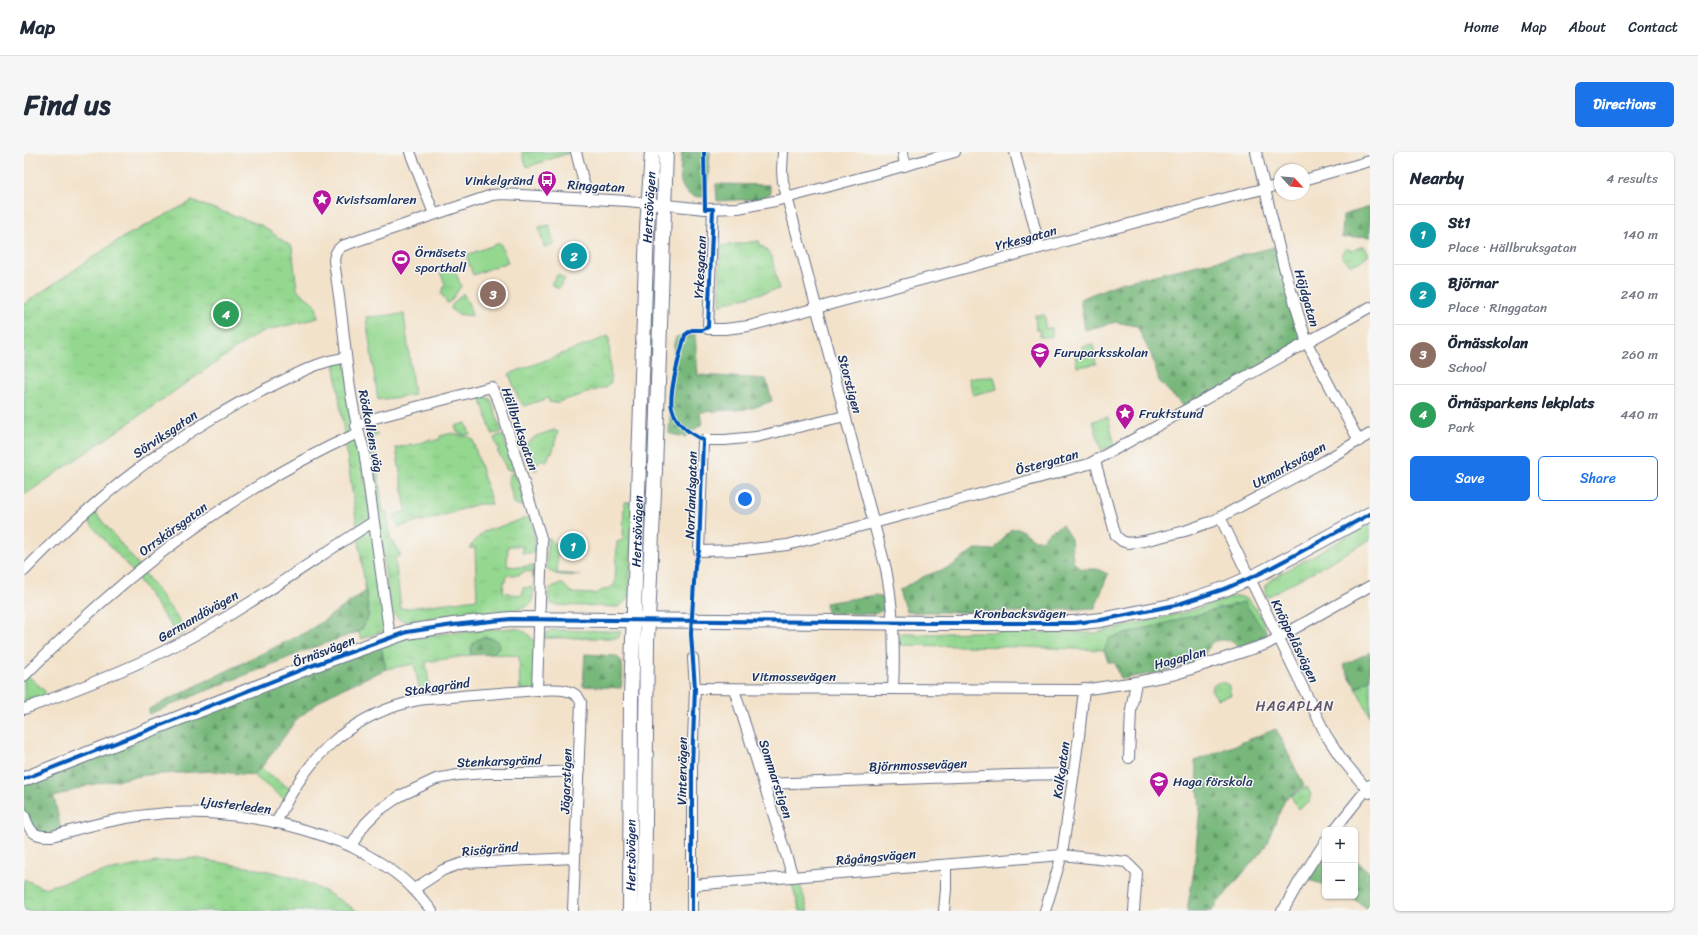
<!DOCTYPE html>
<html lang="en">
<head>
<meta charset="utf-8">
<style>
  :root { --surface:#fff; --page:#f6f6f7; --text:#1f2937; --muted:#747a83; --line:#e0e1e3; --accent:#1a73e8 }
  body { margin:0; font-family:Sriracha,sans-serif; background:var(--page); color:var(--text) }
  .controls { position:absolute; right:12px; bottom:12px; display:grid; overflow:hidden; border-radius:6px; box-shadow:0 1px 3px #0004 }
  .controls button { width:36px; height:36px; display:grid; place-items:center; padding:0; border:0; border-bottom:1px solid var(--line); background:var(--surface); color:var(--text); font:20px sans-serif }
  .compass { position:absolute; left:1250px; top:12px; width:36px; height:36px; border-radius:50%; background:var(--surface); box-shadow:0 1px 3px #0004; rotate:116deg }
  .you { position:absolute; left:721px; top:347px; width:14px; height:14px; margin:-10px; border:3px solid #fff; border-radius:50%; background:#1a73e8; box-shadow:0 0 0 6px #1a73e833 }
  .badge { display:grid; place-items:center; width:26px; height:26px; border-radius:50%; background:var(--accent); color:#fff; font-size:13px; font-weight:700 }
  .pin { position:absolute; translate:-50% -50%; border:2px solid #fff; box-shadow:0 1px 4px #0006 }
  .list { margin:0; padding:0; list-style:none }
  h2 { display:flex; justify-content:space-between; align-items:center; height:52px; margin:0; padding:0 16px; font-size:17px }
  h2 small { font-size:13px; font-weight:400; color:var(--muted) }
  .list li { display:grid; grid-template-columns:26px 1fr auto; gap:12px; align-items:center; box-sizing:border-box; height:60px; padding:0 16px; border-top:1px solid var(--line) }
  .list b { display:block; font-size:15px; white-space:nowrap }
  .list p { margin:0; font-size:13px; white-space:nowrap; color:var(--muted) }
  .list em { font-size:13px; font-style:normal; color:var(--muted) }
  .actions { display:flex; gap:8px; padding:12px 16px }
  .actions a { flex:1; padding:9px 0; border:1px solid var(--accent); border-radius:6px; text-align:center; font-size:14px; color:var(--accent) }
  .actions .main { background:var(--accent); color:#fff }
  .map { position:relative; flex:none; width:1346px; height:759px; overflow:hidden; border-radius:6px }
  header { display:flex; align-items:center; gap:24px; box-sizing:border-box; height:56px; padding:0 20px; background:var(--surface); border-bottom:1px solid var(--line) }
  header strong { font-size:19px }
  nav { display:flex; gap:22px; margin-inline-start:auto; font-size:14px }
  .intro { display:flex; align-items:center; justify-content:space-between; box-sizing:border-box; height:96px; padding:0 24px }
  h1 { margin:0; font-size:28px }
  .button { padding:10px 18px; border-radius:6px; background:var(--accent); color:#fff; font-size:14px; font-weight:700 }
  main { display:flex; gap:24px; padding:0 24px }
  aside { flex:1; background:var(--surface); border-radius:6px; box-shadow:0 1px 3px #0004 }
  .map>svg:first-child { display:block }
  .grass { fill:url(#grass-tufts); stroke:#588477 }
  .forest { fill:url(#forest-firs); stroke:#49746c }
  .garden { fill:#94d890; stroke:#588477 }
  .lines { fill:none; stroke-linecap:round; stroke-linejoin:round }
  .street-casing { stroke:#676e84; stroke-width:12 }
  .secondary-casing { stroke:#676e84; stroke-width:16 }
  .street { stroke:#fff; stroke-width:10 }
  .secondary { stroke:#fff; stroke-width:14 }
  .cycleway-casing { stroke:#f6f6f2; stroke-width:6 }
  .cycleway { stroke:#0057b8; stroke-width:4 }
  .labels { text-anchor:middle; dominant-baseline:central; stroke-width:3; stroke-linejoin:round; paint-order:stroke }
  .poi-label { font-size:13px; fill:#1b2f5e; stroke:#f6f6f2; text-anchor:start }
  .street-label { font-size:13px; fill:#1b2f5e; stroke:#f6f6f2 }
  .neighbourhood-label { font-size:14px; letter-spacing:1px; fill:#65566d; stroke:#f6f6f2 }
</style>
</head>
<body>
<header>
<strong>Map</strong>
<nav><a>Home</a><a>Map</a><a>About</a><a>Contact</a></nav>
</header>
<div class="intro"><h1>Find us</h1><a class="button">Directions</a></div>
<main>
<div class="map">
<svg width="1346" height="759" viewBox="0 0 1346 759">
  <defs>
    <pattern id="grass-tufts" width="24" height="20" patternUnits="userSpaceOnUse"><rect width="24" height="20" fill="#94d890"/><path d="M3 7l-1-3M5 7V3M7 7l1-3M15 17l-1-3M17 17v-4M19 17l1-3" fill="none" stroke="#7fba7f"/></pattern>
    <pattern id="forest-firs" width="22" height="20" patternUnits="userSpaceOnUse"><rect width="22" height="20" fill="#77b87a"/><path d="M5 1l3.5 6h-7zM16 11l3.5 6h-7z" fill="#619667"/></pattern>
  </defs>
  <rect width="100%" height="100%" fill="#f6f6f2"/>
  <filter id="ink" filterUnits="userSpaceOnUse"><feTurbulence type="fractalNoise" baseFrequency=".025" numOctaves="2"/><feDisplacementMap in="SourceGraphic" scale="8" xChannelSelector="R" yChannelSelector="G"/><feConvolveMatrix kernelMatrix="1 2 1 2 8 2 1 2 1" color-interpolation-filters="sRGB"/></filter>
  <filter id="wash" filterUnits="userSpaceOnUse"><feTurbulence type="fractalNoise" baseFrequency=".012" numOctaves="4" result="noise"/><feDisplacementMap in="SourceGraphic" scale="16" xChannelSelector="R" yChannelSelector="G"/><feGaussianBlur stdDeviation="0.9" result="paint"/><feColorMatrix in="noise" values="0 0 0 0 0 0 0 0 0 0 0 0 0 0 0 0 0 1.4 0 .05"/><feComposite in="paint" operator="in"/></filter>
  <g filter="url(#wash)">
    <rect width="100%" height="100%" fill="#f3e2ca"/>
    <g class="grass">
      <path d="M498 0H548L503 15Z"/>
      <path d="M168 49 237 73 268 95 273 138 292 153 294 166 236 180 2 342 0 339V152L96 87Z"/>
      <path d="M525 73 530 92 520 95 515 75Z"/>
      <path d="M735 89 737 95H740L748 106 755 137 702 150 699 153H696V94Z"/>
      <path d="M1339 93 1344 100V103L1335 110 1327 113 1318 105V101L1323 96 1328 99Z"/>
      <path d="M429 113 437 134 427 149 423 151 417 141 421 132 416 120 417 118Z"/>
      <path d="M534 122 541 127 534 137 527 132Z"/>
      <path d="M628 126H631V143L623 385 620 386Z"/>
      <path d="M439 141 445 153 448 164 433 162 427 157 428 153Z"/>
      <path d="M1011 163H1021V176H1028V185H1016V178H1012Z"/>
      <path d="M585 184 587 230 582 235 531 251 525 250 524 246 500 254 495 248 485 222Z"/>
      <path d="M1069 192 1072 212 1053 215 1051 203 1059 202 1058 194Z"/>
      <path d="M322 207 364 477 337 487 334 480 339 476 345 463 310 208Z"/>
      <path d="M970 224 973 237 949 243 945 226C953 225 961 226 970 224Z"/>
      <path d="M460 243 467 248 478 280 468 282 456 245Z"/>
      <path d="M1084 265 1091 294 1077 298 1069 269Z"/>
      <path d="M442 271 446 282 441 283 433 280 431 274Z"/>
      <path d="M349 278H351L354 283 349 285V289L359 359 363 360 367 388 377 403 371 406 377 457 453 447 451 396H445L459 380 505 365 507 366 511 387V401H498V394H484L483 414 497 415 510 413V426H508L509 420 501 419 495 423H483L482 429H480L479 440 485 441V442L497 443 499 441V436L509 435C510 439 510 449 506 452 493 463 458 460 442 461 422 463 403 467 383 470 375 469 370 464 366 456L347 316 345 286 347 279Z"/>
      <path d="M530 278 534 280 528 301 526 300 524 307 521 310 518 307 510 314 514 317 511 319 502 292 512 284Z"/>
      <path d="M429 281 448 286 468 352H454L398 370 397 368 375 375 370 365 372 362 382 359 372 296 388 292 389 294 407 287 408 289 416 287V284Z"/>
      <path d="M475 283H479L490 317 488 319 482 317 479 308 473 299 475 298 470 286Z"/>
      <path d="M491 320 500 350V353L495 354 490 351 484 327 485 323Z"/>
      <path d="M600 350H609L605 446 595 455 529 453 526 451C522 439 527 432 539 432L548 441 571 442C578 437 585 438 591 432L593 390 599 388Z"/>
      <path d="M70 359 117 416 163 479 154 484 110 421 62 367Z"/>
      <path d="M1346 372V388L1243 445 1241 440V433L1254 423Z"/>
      <path d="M525 386 536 396 534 397 533 421 557 423C547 423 528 426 523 415V390Z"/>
      <path d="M1212 444C1228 444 1240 468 1243 482L1241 485V480L1087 486 1080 498 999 495 875 493V486L877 482C900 483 922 481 945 480 987 480 1029 481 1071 481L1089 477 1091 479 1093 476 1163 460Z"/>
      <path d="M489 476C499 477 503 480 509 488L515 489 513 538 496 539 495 504 469 502 475 494 447 498V503L402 510 407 547 398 549 390 512 362 517 356 489 365 486Z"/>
      <path d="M527 478 595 479 597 480 594 486H520L521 482Z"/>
      <path d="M2 522 20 538 24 549 0 557V524Z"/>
      <path d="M1346 527V564L1332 536Z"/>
      <path d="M1197 530 1204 532 1207 543 1193 547 1187 537 1190 532Z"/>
      <path d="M613 542H615V759H611Z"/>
      <path d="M237 616 269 639 263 649 229 623Z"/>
      <path d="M1283 635 1287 643 1286 650 1274 657 1267 644Z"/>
      <path d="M171 706C209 714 256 717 290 734 305 741 319 750 333 759H0V727L19 736 78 720 132 710Z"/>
      <path d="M774 725 784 759H776L766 726Z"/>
    </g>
    <g class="forest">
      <path d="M658 0H686L684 27 679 45C651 46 656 20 658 0Z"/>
      <path d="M692 32 745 33 747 41 737 47 693 49Z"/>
      <path d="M1346 55V86L1345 84 1318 86 1319 63Z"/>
      <path d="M1256 94 1282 190 1161 259 1156 251 1135 229 1128 205 1113 174 1092 170 1061 178 1056 147 1096 131Z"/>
      <path d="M671 182 674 223 742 227 748 249 726 257 676 260 678 272 661 285 647 282 645 281 650 192 652 185Z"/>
      <path d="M1038 373 1047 387 1049 410 1058 417H1073L1084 422 1071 456 998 460H882L875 438 901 424 926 415 952 397 970 398 987 377H996L1011 388H1018L1023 382Z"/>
      <path d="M342 439C344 456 348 467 334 480L288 496 125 562V557L286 478Z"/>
      <path d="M852 443 861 447 860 458 848 462 803 461 801 451Z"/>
      <path d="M1220 450 1241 480V485L1214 495C1206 486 1199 487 1188 490L1177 508 1132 521 1097 527 1091 511 1084 510 1080 498 1086 486Z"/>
      <path d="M462 485 473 488 475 494 469 502 447 503C446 491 451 487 462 485Z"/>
      <path d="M356 489 362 517 306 542 274 566 237 616 229 623 188 619 121 623 65 633 30 645 38 682 16 685 0 662V628Z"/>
      <path d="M1346 500V527L1332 536 1319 513Z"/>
      <path d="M561 502 592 504C602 510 598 526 597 536L559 534Z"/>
      <path d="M1252 577 1280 634 1261 647 1241 695 1187 759H1163L1170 718 1176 655 1171 609Z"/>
      <path d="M1301 691V733L1278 726Z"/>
      <path d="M1331 707 1346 721V758L1325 744H1331Z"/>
    </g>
    <g class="garden">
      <path d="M476 91 484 110 449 123 442 103Z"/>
      <path d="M380 162 390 243 354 248 342 165Z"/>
    </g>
  </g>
  <g filter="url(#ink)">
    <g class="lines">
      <g class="street-casing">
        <g id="street">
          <path d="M386 0 410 62"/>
          <path d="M552 0 564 47"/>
          <path d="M759 0 758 18 759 30 862 417C870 457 871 497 869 537"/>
          <path d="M879 0 881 14"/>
          <path d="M991 0 1016 96"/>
          <path d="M1232 0 1259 112 1283 191 1335 289"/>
          <path d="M1280 28 1346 9"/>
          <path d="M689 57 684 175V177H701L725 174 1206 45 1256 33"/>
          <path d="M821 264 732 285 701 288H679L675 399 720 398 763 393 861 368 1065 312 1346 155"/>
          <path d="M1071 309 1092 384 1098 389 1104 391 1120 389 1161 379 1189 369 1295 312 1346 282"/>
          <path d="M1196 365 1302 583 1317 606 1346 641"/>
          <path d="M0 419C74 342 157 277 254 231 275 221 298 208 322 206"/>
          <path d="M366 486 340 298C325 253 323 206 317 159 315 142 312 125 310 108 311 101 313 98 318 94L468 43 479 42 604 49 681 57 714 56 751 49 931 0"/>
          <path d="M0 524C96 426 209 337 334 281"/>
          <path d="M671 536 1058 538 1112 530 1152 522 1231 496 1243 492 1346 434"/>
          <path d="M710 537 769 725"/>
          <path d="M513 538C528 538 550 534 557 550L549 759"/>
          <path d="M0 557C52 538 104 518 154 492 222 457 284 411 349 370"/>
          <path d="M1105 606 1107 558 1112 530"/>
          <path d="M740 632 988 623 1049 622"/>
          <path d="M0 663C6 680 9 685 28 684 59 675 90 667 123 663 181 656 244 665 300 684 309 688 319 690 328 695 350 706 374 720 390 738 397 745 402 752 408 759"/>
          <path d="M252 671C280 610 319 567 386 550 396 547 408 547 419 546 450 542 481 541 513 538L518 389 475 250 467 235 351 266 332 274"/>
          <path d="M1310 678 1346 633"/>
          <path d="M327 694 341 672 354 659 376 644 412 627 434 623 463 621H505L555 619"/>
          <path d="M668 733 1038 703 1102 710 1113 721 1110 759"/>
          <path d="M390 737 419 718 439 711 551 706"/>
          <path d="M668 759V614L671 536 669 506"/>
          <path d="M920 759 922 737V713"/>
          <path d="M1021 759 1038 703 1055 584 1060 537"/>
          <path d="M1258 759 1260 757 1275 730 1301 690"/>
        </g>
      </g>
      <g class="secondary-casing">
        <g id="secondary">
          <path d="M0 627 287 514 366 486 383 480 429 473 487 467 912 471H1050L1077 468 1152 453 1203 436 1237 421 1269 404 1346 362"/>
          <path id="s1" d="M606 759 607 546 623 76 628 0"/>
          <path d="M620 759 623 489 631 318 642 0"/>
        </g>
      </g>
      <use href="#street" class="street"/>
      <use href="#secondary" class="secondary"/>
      <g class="cycleway-casing">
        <g id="cycleway">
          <path d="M0 627 287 514 366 486 383 480 429 473 487 467 912 471H1050L1077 468 1152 453 1203 436 1237 421 1269 404 1346 362"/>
          <path d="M668 759V614L671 536 667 482 671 413 675 399 679 288C665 281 652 272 648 256 644 241 657 199 661 183L668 178H678L684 175 689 57H681L680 0"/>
        </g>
      </g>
      <use href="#cycleway" class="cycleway"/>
    </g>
  </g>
  <defs>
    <g id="bus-pin" transform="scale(1)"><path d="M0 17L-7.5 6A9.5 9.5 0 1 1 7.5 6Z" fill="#b5179e" stroke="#f6f6f2"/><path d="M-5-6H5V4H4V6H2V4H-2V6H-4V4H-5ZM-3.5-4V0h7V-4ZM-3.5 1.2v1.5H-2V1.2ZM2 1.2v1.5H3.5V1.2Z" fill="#fff"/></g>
    <g id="sight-pin" transform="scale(1)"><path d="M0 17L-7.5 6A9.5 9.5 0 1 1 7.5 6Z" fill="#b5179e" stroke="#f6f6f2"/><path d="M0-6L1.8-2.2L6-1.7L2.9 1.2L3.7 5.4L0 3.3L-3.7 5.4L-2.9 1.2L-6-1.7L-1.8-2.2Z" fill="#fff"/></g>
    <g id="stadium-pin" transform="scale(1)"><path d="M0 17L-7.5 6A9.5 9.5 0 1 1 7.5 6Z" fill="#b5179e" stroke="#f6f6f2"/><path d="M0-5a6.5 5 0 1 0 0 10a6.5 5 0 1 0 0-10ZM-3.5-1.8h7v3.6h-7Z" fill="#fff"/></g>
    <g id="school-pin" transform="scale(1)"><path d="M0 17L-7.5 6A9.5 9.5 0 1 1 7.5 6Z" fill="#b5179e" stroke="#f6f6f2"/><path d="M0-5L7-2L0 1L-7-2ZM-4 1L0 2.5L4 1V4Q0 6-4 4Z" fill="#fff"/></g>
  </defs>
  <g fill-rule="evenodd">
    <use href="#bus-pin" x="523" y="28"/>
    <use href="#sight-pin" x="298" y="47"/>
    <use href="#stadium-pin" x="377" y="107"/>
    <use href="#school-pin" x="1016" y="200"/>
    <use href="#sight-pin" x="1101" y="261"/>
    <use href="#school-pin" x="1135" y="629"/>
  </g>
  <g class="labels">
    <g class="poi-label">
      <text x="509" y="28" text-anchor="end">Vinkelgränd</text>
      <text x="312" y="47">Kvistsamlaren</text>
      <text x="391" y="100">Örnäsets<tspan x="391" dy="15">sporthall</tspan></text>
      <text x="1030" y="200">Furuparksskolan</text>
      <text x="1115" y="261">Fruktstund</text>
      <text x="1149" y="629">Haga förskola</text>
    </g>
    <g class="street-label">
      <text transform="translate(572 34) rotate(3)">Ringgatan</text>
      <text stroke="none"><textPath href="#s1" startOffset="704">Hertsövägen</textPath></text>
      <text transform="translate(1002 86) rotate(-15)">Yrkesgatan</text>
      <text transform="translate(676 115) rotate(-87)">Yrkesgatan</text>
      <text transform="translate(1283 146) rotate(74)">Höjdgatan</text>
      <text transform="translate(826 232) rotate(75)">Storstigen</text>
      <text transform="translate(496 277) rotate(71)">Hällbruksgatan</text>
      <text transform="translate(347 279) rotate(79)">Rödkallens väg</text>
      <text transform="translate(141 282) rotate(-34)">Sörviksgatan</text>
      <text transform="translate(1023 310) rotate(-15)">Östergatan</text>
      <text transform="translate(1265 313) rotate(-29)">Utmarksvägen</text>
      <text transform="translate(667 343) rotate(-88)">Norrlandsgatan</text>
      <text transform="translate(149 377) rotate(-36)">Orrskärsgatan</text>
      <text stroke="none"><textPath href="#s1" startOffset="380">Hertsövägen</textPath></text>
      <text x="996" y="461">Kronbacksvägen</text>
      <text transform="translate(174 464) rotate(-30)">Germandövägen</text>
      <text transform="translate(1271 489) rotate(64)">Knöppelåsvägen</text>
      <text transform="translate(300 499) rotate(-21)">Örnäsvägen</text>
      <text transform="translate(1156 506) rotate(-15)">Hagaplan</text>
      <text x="770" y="524">Vitmossevägen</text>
      <text transform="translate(413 535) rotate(-8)">Stakagränd</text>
      <text transform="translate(475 609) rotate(-2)">Stenkarsgränd</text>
      <text transform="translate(894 613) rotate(-2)">Björnmossevägen</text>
      <text transform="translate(1037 618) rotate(-82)">Kolkgatan</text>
      <text transform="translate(658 619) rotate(-89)">Vintervägen</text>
      <text transform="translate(752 627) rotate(72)">Sommarstigen</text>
      <text transform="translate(542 629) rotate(-88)">Jägarstigen</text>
      <text transform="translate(212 653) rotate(7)">Ljusterleden</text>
      <text transform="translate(466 697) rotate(-5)">Risögränd</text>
      <text stroke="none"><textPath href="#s1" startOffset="56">Hertsövägen</textPath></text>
      <text transform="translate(852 705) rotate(-5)">Rågångsvägen</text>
    </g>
    <g class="neighbourhood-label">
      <text x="1271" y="554">HAGAPLAN</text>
    </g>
  </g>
</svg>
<div class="controls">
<button>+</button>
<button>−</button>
</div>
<svg class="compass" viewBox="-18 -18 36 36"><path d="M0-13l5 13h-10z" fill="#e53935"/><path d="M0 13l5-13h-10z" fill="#747a83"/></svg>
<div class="you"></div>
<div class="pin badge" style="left:549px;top:394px;background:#0f9aa8">1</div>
<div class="pin badge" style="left:550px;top:104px;background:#0f9aa8">2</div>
<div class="pin badge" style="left:469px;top:142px;background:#8d6e63">3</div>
<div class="pin badge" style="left:202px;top:162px;background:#2e9e5b">4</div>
</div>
<aside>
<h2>Nearby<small>4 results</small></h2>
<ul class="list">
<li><span class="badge" style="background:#0f9aa8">1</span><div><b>St1</b><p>Place · Hällbruksgatan</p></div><em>140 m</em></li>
<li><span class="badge" style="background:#0f9aa8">2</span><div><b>Björnar</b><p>Place · Ringgatan</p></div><em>240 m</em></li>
<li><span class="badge" style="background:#8d6e63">3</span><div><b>Örnässkolan</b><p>School</p></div><em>260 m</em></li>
<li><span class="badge" style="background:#2e9e5b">4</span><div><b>Örnäsparkens lekplats</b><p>Park</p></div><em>440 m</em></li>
</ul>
<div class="actions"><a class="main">Save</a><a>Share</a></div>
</aside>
</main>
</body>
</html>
